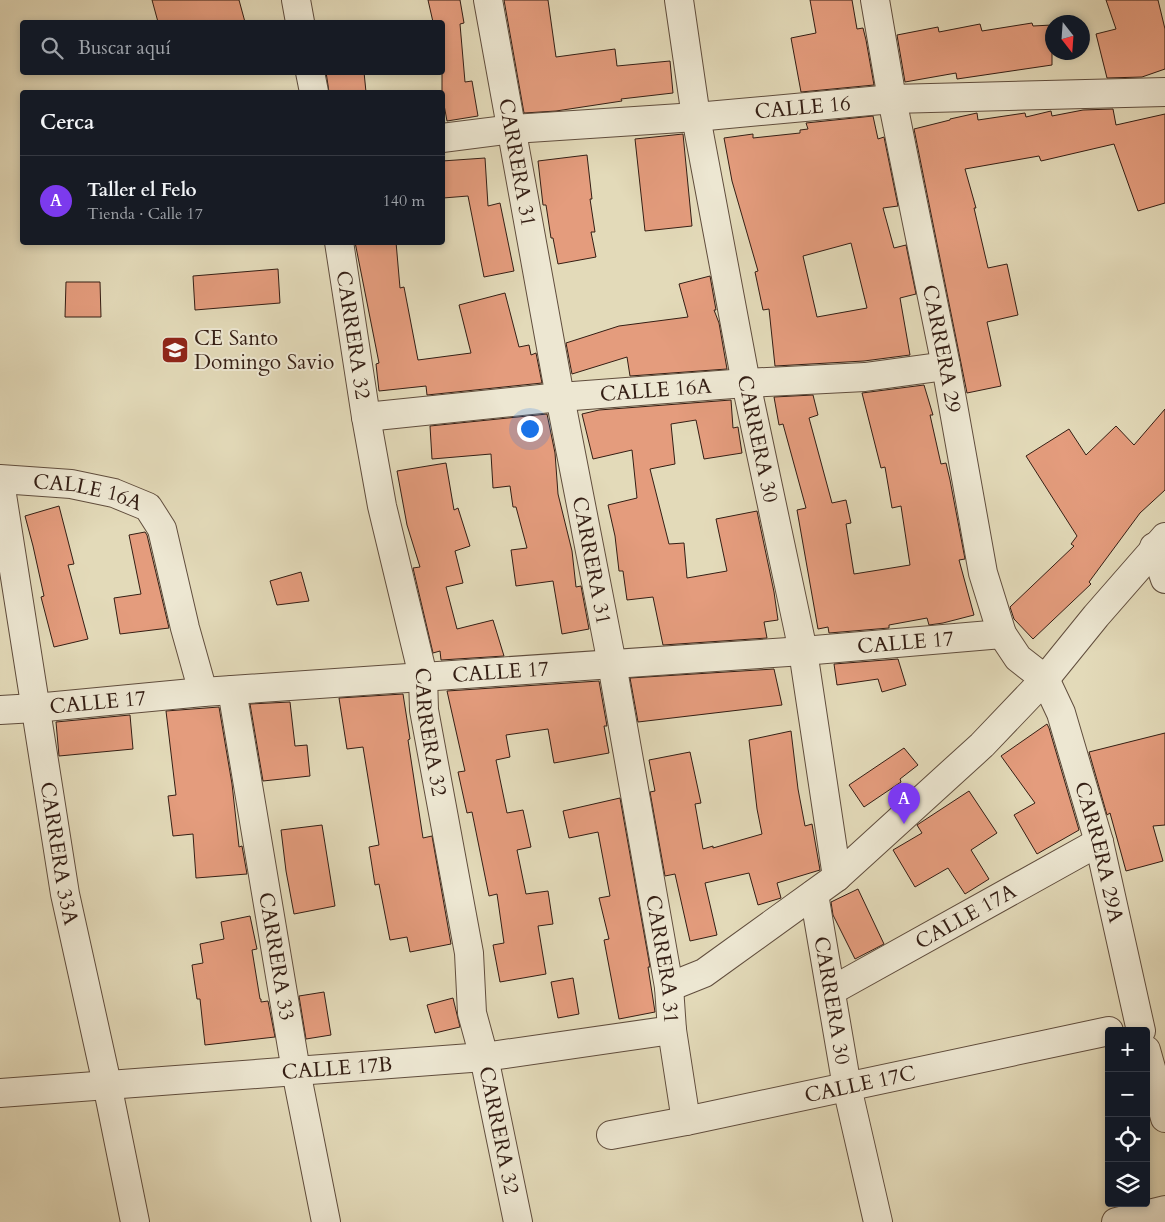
<!DOCTYPE html>
<html lang="es">
<head>
<meta charset="utf-8">
<style>
  :root { --surface:#171b24; --page:#20242c; --text:#f1f3f6; --muted:#9ea1a6; --line:#363941; --accent:#7c3aed }
  body { margin:0; font-family:Cardo,serif; background:var(--page); color:var(--text) }
  .controls { position:absolute; right:15px; bottom:15px; display:grid; overflow:hidden; border-radius:5px; box-shadow:0 2px 8px #0003 }
  .controls button { width:45px; height:45px; display:grid; place-items:center; padding:0; border:0; border-bottom:1px solid var(--line); background:var(--surface); color:var(--text); font:25px sans-serif }
  .compass { position:absolute; left:1045px; top:15px; width:45px; height:45px; border-radius:50%; background:var(--surface); box-shadow:0 2px 8px #0003; rotate:163deg }
  .you { position:absolute; left:529px; top:428px; width:18px; height:18px; margin:-12px; border:4px solid #fff; border-radius:50%; background:#1a73e8; box-shadow:0 0 0 8px #1a73e833 }
  .badge { display:grid; place-items:center; width:32px; height:32px; border-radius:50%; background:var(--accent); color:#fff; font-size:16px; font-weight:700 }
  .pin { position:absolute; translate:-50% -41px; filter:drop-shadow(0 1px 2px #0008) }
  .pin::after { content:''; position:absolute; top:26px; width:18px; height:15px; background:inherit; clip-path:polygon(0 0,100% 0,50% 100%) }
  .list { margin:0; padding:0; list-style:none }
  h2 { display:flex; justify-content:space-between; align-items:center; height:65px; margin:0; padding:0 20px; font-size:21px }
  h2 small { font-size:16px; font-weight:400; color:var(--muted) }
  .list li { display:grid; grid-template-columns:32px 1fr auto; gap:15px; align-items:center; box-sizing:border-box; height:90px; padding:0 20px; border-top:1px solid var(--line) }
  .list b { display:block; font-size:19px; white-space:nowrap }
  .list p { margin:0; font-size:16px; white-space:nowrap; color:var(--muted) }
  .list em { font-size:16px; font-style:normal; color:var(--muted) }
  .icon { flex:none; width:28px; height:28px; fill:none; stroke:currentColor; stroke-width:2; stroke-linecap:round; stroke-linejoin:round }
  .map { position:relative; flex:none; width:1165px; height:1222px; overflow:hidden }
  .search { position:absolute; background:var(--surface); box-shadow:0 2px 8px #0003; left:20px; top:20px; width:425px; height:55px; display:flex; align-items:center; gap:12px; box-sizing:border-box; padding:0 18px; border-radius:5px; color:var(--muted); font-size:19px }
  .panel { position:absolute; background:var(--surface); box-shadow:0 2px 8px #0003; left:20px; top:90px; width:425px; height:155px; border-radius:5px }
  .map>svg:first-child { display:block }
  .building { fill:#e49c7d; stroke:#341e14; fill-rule:evenodd }
  .lines { fill:none; stroke-linecap:round; stroke-linejoin:round }
  .minor-casing { stroke:#604d3d; stroke-width:30 }
  .minor { stroke:#ede7d2; stroke-width:28 }
  .labels { text-anchor:middle; dominant-baseline:central; stroke-width:4; stroke-linejoin:round; paint-order:stroke }
  .street-label { font-size:21px; fill:#341e14; stroke:#ede7d2 }
  .poi-label { font-size:21px; fill:#341e14; stroke:#ede7d2; text-anchor:start }
</style>
</head>
<body>
<div class="map">
<svg width="1165" height="1222" viewBox="0 0 1165 1222">
  <rect width="100%" height="100%" fill="#e3dab9"/>
  <filter id="stains"><feTurbulence type="fractalNoise" baseFrequency=".004" numOctaves="4"/><feColorMatrix values="0 0 0 0 .2 0 0 0 0 .09 0 0 0 0 .02 0 0 0 .5 -.17"/></filter>
  <radialGradient id="worn" r=".72"><stop offset=".6" stop-color="#630" stop-opacity="0"/><stop offset="1" stop-color="#630" stop-opacity=".3"/></radialGradient>
  <g class="building">
    <path d="M152 0H239L245 22H158Z"/>
    <path d="M428 0H460L464 23 460 24 465 82 472 81 478 116 447 121 442 94V22H433Z"/>
    <path d="M504 0H548L556 57 615 49 617 66 670 61 673 93 621 99 622 101 556 111 524 113Z"/>
    <path d="M810 0H852L857 29 863 28 866 40 874 85 801 92 791 38 816 33Z"/>
    <path d="M1106 0H1158L1165 29V69L1142 77 1107 78 1096 34 1116 29Z"/>
    <path d="M1032 23 1033 26 1052 25V65L957 79 956 73 905 82 897 35 938 27 939 32 980 24 982 31Z"/>
    <path d="M326 72H364L366 92H329Z"/>
    <path d="M1113 109 1116 125 1165 114V203L1138 211 1114 144 1041 161 1039 156 965 169 976 208H974L988 268 1007 264 1018 315 987 322 1001 386 967 393 914 129 950 120V119L977 113 978 120 1025 113 1026 117 1051 111 1052 116 1083 110Z"/>
    <path d="M873 116 878 139 884 137 898 206 883 208 894 248 906 245 916 294 900 298 910 355 864 361 775 366 769 309 763 310 755 272 758 271 732 181 724 138 753 134V138L800 133V130L808 129 806 123ZM851 243 867 308 817 317 803 256Z"/>
    <path d="M683 134 692 226 645 231 635 139Z"/>
    <path d="M587 155 592 199H590L595 232H591L596 257 558 264 553 238H551L546 205H543L538 161Z"/>
    <path d="M485 158 488 206 500 203 514 271 484 277 468 196 443 198 442 161Z"/>
    <path d="M355 242H396L400 288 404 287 418 360 471 353 459 305 505 293 519 347 529 345 531 355 536 353 542 383 427 395 426 386 379 391 376 364 379 363Z"/>
    <path d="M278 269 280 303 195 310 193 276Z"/>
    <path d="M710 276 716 310H714L719 323 727 369 630 376 627 357 572 374 566 343 619 326 688 317 679 284Z"/>
    <path d="M66 282H100L101 317H65Z"/>
    <path d="M924 385 933 415H930L941 464 946 463 950 480 965 559 959 560 974 615 943 623 929 625 927 618 889 625V628L829 633 828 627 818 629 797 510 806 508 783 424 779 425 774 397 813 395 818 415 809 418 832 503 846 500 851 523 846 524 854 574 910 565 901 506 892 508 885 467 881 468 862 393Z"/>
    <path d="M731 400 733 428 738 427 742 453 704 459 696 420 671 424 675 464 650 469 669 544 684 543 687 578 727 571 716 519 757 511 774 592 778 620 764 622 767 638 663 645 653 597 627 600 623 571H619L615 536 608 505 637 498 632 450 593 459 582 414 599 410Z"/>
    <path d="M1165 409V490L1140 513 1089 582 1091 584 1033 639 1014 619 1010 607 1074 546 1071 544 1077 536 1026 456 1069 429 1086 455 1116 426 1134 445Z"/>
    <path d="M547 414 555 453 558 494 572 551 576 587 581 586 589 629 562 634 553 581 516 586 511 550 527 548 516 507H513L510 486 493 488 491 454 432 459 430 426Z"/>
    <path d="M446 463 454 510 458 508 470 546 455 551 463 583 446 587 457 629 493 620 504 656 441 660 440 651 433 653 413 568 420 567 407 525 397 471Z"/>
    <path d="M59 506 74 564 68 565 88 639 54 647 41 597 44 596 33 546 25 516Z"/>
    <path d="M145 532 147 535 169 628 120 634 114 598 141 594 129 535Z"/>
    <path d="M301 572 309 601 277 605 270 581Z"/>
    <path d="M898 659 906 685 882 692 878 679 837 685 834 664Z"/>
    <path d="M774 669 782 705 638 722 630 678Z"/>
    <path d="M599 681 607 726H604L609 753 554 763 548 729 506 735 510 757 496 760 507 813 523 810 531 847 517 850 526 894 548 891 553 924 538 926 546 974 500 982 493 945 504 943 497 894 489 896 472 812 467 813 458 772 465 771 447 691Z"/>
    <path d="M403 694 410 739 408 740 423 838 432 836 451 944 410 952 407 937 390 940 379 884 375 885 369 847 379 845 363 747 347 749 339 698Z"/>
    <path d="M290 702 295 746 307 745 310 776 263 781 250 704Z"/>
    <path d="M219 707 232 784 239 847 242 846 247 874 196 878 193 834 173 836 168 796 176 795 166 711Z"/>
    <path d="M130 715 133 749 59 756 56 722Z"/>
    <path d="M1047 724 1049 728 1079 830 1037 854 1014 815 1035 803 1001 756Z"/>
    <path d="M791 731 798 789 805 826 812 824 820 870 777 883 781 898 758 905 749 873 705 883 717 935 690 941 675 874 665 876 650 792 655 791 649 760 690 752 701 803 695 804 703 849 713 846V848L762 834 757 809 749 740Z"/>
    <path d="M1165 733V825L1153 826 1163 861 1126 871 1110 813 1107 815 1089 752Z"/>
    <path d="M904 748 918 765 900 779 901 782 864 807 849 785Z"/>
    <path d="M969 791 997 833 971 850 989 879 965 894 948 868 915 887 893 850 922 833 917 825Z"/>
    <path d="M620 798 650 967H648L655 1012 619 1019 604 940 609 939 599 898 610 896 598 832 569 838 563 811Z"/>
    <path d="M322 825 335 906 294 914 286 871 281 830Z"/>
    <path d="M858 889 884 944 855 959 833 915 831 902Z"/>
    <path d="M250 916 257 949 252 950 260 999H261V1002L268 1001 275 1037 205 1045 200 999H197L192 965 203 963 200 944 224 939 221 922Z"/>
    <path d="M573 978 579 1014 558 1018 551 982Z"/>
    <path d="M324 992 331 1035 306 1039 299 996Z"/>
    <path d="M453 998 460 1027 435 1033 427 1005Z"/>
  </g>
  <g class="lines">
    <g class="minor-casing">
      <g id="minor">
        <path d="M296 0 300 22"/>
        <path id="s1" d="M488 0 560 397 612 664 669 987 672 1030 686 1121"/>
        <path id="s2" d="M679 0 696 117 746 383 803 651 837 877"/>
        <path id="s3" d="M875 0 892 99 946 366 983 573 1002 634 1018 658 1045 679 1061 713 1099 842 1141 1031"/>
        <path d="M310 72 314 92"/>
        <path id="s4" d="M442 138 513 129 696 117 892 99 1165 92"/>
        <path id="s5" d="M339 242 366 417 382 506 423 676 424 710 469 953 472 1013 484 1057 518 1222"/>
        <path id="s6" d="M366 417 560 397 746 383 865 377 946 366"/>
        <path id="s7" d="M0 479 71 484 114 493 148 507 162 529 185 628 203 692"/>
        <path id="s8" d="M0 482 65 894 107 1084 135 1222"/>
        <path d="M1154 547 1165 579"/>
        <path id="s9" d="M232 690 296 1071 326 1222"/>
        <path id="s10" d="M0 710 35 708 203 692 803 651 1002 634"/>
        <path id="s11" d="M814 894 847 1087 878 1222"/>
        <path d="M669 987 704 973 837 877 982 745 1045 679 1096 616 1165 537"/>
        <path id="s12" d="M831 991 1099 842"/>
        <path d="M1146 1050 1165 1118"/>
        <path id="s13" d="M0 1093 484 1057 672 1030"/>
        <path id="s14" d="M611 1135 686 1121 1109 1031"/>
        <path d="M1116 1222 1165 1210"/>
      </g>
    </g>
    <use href="#minor" class="minor"/>
  </g>
  <defs>
    <g id="school-square" transform="scale(1.4375)"><rect x="-9" y="-9" width="18" height="18" rx="4" fill="#8f2418" stroke="#ede7d2"/><path d="M0-5L7-2L0 1L-7-2ZM-4 1L0 2.5L4 1V4Q0 6-4 4Z" fill="#fff"/></g>
  </defs>
  <g fill-rule="evenodd">
    <use href="#school-square" x="175" y="350"/>
  </g>
  <g class="labels">
    <g class="street-label">
      <text stroke="none"><textPath href="#s4" startOffset="362">CALLE 16</textPath></text>
      <text stroke="none"><textPath href="#s1" startOffset="165">CARRERA 31</textPath></text>
      <text stroke="none"><textPath href="#s5" startOffset="94">CARRERA 32</textPath></text>
      <text stroke="none"><textPath href="#s3" startOffset="355">CARRERA 29</textPath></text>
      <text stroke="none"><textPath href="#s6" startOffset="291">CALLE 16A</textPath></text>
      <text stroke="none"><textPath href="#s2" startOffset="446">CARRERA 30</textPath></text>
      <text stroke="none"><textPath href="#s7" startOffset="89">CALLE 16A</textPath></text>
      <text stroke="none"><textPath href="#s1" startOffset="570">CARRERA 31</textPath></text>
      <text stroke="none"><textPath href="#s10" startOffset="908">CALLE 17</textPath></text>
      <text stroke="none"><textPath href="#s10" startOffset="502">CALLE 17</textPath></text>
      <text stroke="none"><textPath href="#s10" startOffset="98">CALLE 17</textPath></text>
      <text stroke="none"><textPath href="#s5" startOffset="499">CARRERA 32</textPath></text>
      <text stroke="none"><textPath href="#s8" startOffset="376">CARRERA 33A</textPath></text>
      <text stroke="none"><textPath href="#s3" startOffset="892">CARRERA 29A</textPath></text>
      <text stroke="none"><textPath href="#s12" startOffset="154">CALLE 17A</textPath></text>
      <text stroke="none"><textPath href="#s9" startOffset="270">CARRERA 33</textPath></text>
      <text stroke="none"><textPath href="#s1" startOffset="975">CARRERA 31</textPath></text>
      <text stroke="none"><textPath href="#s11" startOffset="108">CARRERA 30</textPath></text>
      <text stroke="none"><textPath href="#s13" startOffset="338">CALLE 17B</textPath></text>
      <text stroke="none"><textPath href="#s14" startOffset="254">CALLE 17C</textPath></text>
      <text stroke="none"><textPath href="#s5" startOffset="904">CARRERA 32</textPath></text>
    </g>
    <g class="poi-label">
      <text x="194" y="338">CE Santo<tspan x="194" dy="24">Domingo Savio</tspan></text>
    </g>
  </g>
  <rect width="100%" height="100%" filter="url(#stains)"/>
  <rect width="100%" height="100%" fill="url(#worn)"/>
</svg>
<div class="controls">
<button>+</button>
<button>−</button>
<button><svg class="icon" aria-label="locate" viewBox="0 0 24 24"><circle cx="12" cy="12" r="6"/><path d="M12 2v4M12 18v4M2 12h4M18 12h4"/></svg></button>
<button><svg class="icon" aria-label="layers" viewBox="0 0 24 24"><path d="M12 4l9 5-9 5-9-5zM3 14l9 5 9-5"/></svg></button>
</div>
<svg class="compass" viewBox="-18 -18 36 36"><path d="M0-13l5 13h-10z" fill="#e53935"/><path d="M0 13l5-13h-10z" fill="#9ea1a6"/></svg>
<div class="you"></div>
<div class="pin badge" style="left:904px;top:824px">A</div>
<div class="search"><svg class="icon" aria-label="search" viewBox="0 0 24 24"><circle cx="10" cy="10" r="6"/><path d="M15 15l6 6"/></svg>Buscar aquí</div>
<section class="panel">
<h2>Cerca<small></small></h2>
<ul class="list">
<li><span class="badge">A</span><div><b>Taller el Felo</b><p>Tienda · Calle 17</p></div><em>140 m</em></li>
</ul>
</section>
</div>
</body>
</html>
